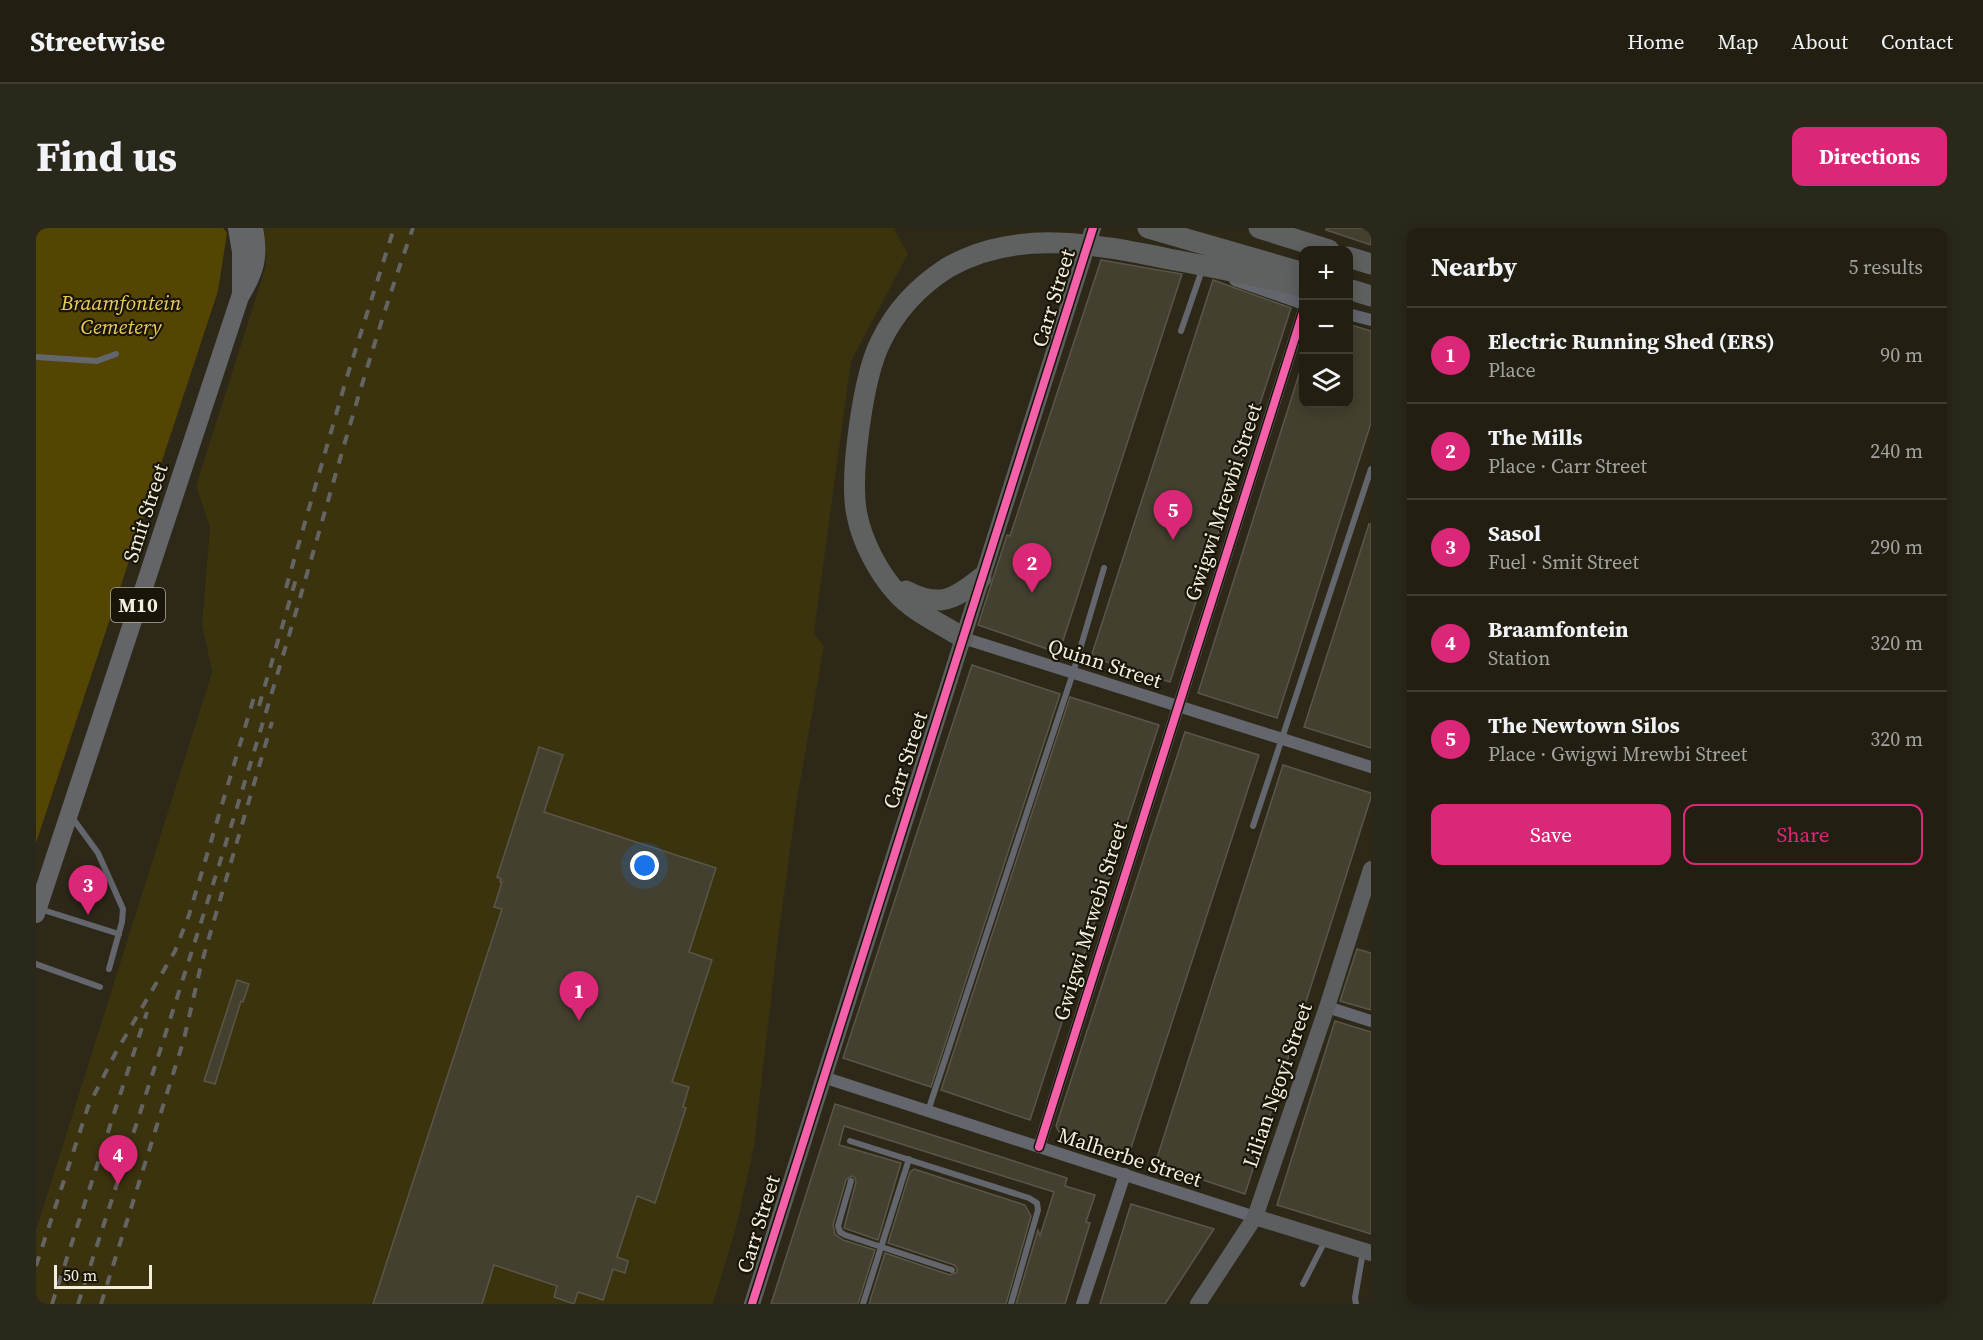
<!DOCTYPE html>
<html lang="en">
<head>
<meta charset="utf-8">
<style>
  :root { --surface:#221e12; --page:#2a271b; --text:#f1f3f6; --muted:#a2a29f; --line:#3f3c32; --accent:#db2777 }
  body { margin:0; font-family:"Source Serif 4",serif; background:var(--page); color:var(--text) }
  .controls { position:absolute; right:18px; top:18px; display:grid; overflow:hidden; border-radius:12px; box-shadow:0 3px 15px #0003 }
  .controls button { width:54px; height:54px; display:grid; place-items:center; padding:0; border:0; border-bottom:2px solid var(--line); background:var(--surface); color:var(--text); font:30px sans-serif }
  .scale { position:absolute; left:18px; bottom:15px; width:98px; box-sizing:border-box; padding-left:6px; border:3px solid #f3eedd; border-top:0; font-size:16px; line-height:21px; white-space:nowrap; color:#f3eedd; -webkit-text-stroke:4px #191609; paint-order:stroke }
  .you { position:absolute; left:609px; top:638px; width:21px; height:21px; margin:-15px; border:4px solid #fff; border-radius:50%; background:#1a73e8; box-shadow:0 0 0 9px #1a73e833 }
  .badge { display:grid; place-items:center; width:39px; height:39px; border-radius:50%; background:var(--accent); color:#fff; font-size:20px; font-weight:700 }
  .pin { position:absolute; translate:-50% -50px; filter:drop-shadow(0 2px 3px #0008) }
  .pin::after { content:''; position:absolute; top:32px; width:21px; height:18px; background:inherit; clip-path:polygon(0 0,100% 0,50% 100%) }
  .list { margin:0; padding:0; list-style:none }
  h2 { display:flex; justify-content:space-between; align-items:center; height:78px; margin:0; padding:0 24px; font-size:26px }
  h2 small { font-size:20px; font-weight:400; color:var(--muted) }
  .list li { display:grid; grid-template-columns:39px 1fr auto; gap:18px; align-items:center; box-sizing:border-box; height:96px; padding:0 24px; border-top:2px solid var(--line) }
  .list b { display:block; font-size:22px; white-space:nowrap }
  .list p { margin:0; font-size:20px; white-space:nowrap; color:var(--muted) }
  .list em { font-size:20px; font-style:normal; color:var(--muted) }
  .actions { display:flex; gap:12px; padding:18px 24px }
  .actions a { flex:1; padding:14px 0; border:2px solid var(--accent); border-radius:12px; text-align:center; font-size:21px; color:var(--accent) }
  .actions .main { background:var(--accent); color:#fff }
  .icon { flex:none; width:33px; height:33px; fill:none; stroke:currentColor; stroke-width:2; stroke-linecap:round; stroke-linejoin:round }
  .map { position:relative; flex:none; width:1335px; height:1076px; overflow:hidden; border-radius:12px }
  header { display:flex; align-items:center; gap:36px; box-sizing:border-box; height:84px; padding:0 30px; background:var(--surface); border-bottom:2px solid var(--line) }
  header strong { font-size:28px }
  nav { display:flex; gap:33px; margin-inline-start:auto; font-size:21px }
  .intro { display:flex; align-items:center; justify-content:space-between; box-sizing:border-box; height:144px; padding:0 36px }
  h1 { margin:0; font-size:42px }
  .button { padding:15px 27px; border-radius:12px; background:var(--accent); color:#fff; font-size:21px; font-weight:700 }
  main { display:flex; gap:36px; padding:0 36px }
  aside { flex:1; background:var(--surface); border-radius:12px; box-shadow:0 3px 15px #0003 }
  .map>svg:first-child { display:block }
  .built { fill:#3b320e }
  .green { fill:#544503 }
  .building { fill:#44402f; stroke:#5a5648; stroke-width:1.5 }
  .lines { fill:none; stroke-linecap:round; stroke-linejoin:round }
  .lane { stroke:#63666c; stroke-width:6 }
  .street { stroke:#63666c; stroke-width:12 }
  .secondary { stroke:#5c5e5f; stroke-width:16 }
  .primary { stroke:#636568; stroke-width:18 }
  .highway { stroke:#5f6160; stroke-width:21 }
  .rail { stroke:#646462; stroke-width:4; stroke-dasharray:10 10; stroke-linecap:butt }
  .highway-bridge { stroke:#5f6160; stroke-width:21 }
  .cycleway-casing { stroke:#191609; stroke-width:11 }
  .cycleway { stroke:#f560ab; stroke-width:8 }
  .labels { text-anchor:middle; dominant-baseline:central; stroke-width:4.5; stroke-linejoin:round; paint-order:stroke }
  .shield { fill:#191609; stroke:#b2ad9d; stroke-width:1.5 }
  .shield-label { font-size:20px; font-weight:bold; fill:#f3eedd }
  .street-label { font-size:21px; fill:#f3eedd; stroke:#191609 }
  .park-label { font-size:21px; font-style:italic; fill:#ebcc57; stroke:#191609 }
</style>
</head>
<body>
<header>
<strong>Streetwise</strong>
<nav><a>Home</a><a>Map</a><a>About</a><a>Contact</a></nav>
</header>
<div class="intro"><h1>Find us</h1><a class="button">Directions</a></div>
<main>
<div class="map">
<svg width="1335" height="1076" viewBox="0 0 1335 1076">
  <rect width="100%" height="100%" fill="#2d2818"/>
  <path class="built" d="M228 0H860L859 3 872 26 815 133 778 405 788 418 761 572 742 711 718 919 700 1000 677 1076H0V1002L176 444 166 396 174 299 160 258 230 38Z"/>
  <path class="green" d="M0 0H187L191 5 182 63 0 615Z"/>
  <g class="building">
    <path d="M1290 0H1335V17L1290 2Z"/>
    <path d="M1065 32 1146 46 1023 425 942 397 971 307 974 308Z"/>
    <path d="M1177 52 1255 80 1134 454 1055 429Z"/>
    <path d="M1312 96 1335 103V195L1241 490 1162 465 1265 140H1268V176H1312Z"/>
    <path d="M1333 296H1335V520L1268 499Z"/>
    <path d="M936 437 1024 466 895 859 807 830Z"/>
    <path d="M1034 469 1123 497 994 892 905 862Z"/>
    <path d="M1149 504 1223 527 1093 926 1023 904 1020 898Z"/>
    <path d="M503 519 527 527 508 584 680 640 653 724 676 732 636 854 653 859 647 879 650 880 619 975 601 968 581 1029 592 1033 589 1045 577 1041 567 1072 542 1064 538 1076 518 1069 521 1058 458 1037 446 1076H337L466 681 458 679 466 654H464L465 651 461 649Z"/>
    <path d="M1247 537 1335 565V569L1209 966 1119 936Z"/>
    <path d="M1321 721 1335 725V782L1304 773Z"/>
    <path d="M201 752 213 756 207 774 205 773 179 856 168 853Z"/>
    <path d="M1299 793 1335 804V1006L1241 977Z"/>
    <path d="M799 876 1031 950 1029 958 1059 967 1050 994 1054 995 1029 1076H980L1002 1002 1004 1008 1018 964 808 898 803 917 865 935 842 1012 808 1000 820 954 819 950 816 948 810 952 797 997 799 1006 807 1012 839 1022 822 1076H735Z"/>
    <path d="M878 941 989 977 995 988 970 1076H833L849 1025 914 1047 921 1044V1040L918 1037 852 1015 874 944Z"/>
    <path d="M1095 976 1178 1001 1129 1076H1064Z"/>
  </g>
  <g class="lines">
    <g class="lane">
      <path d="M1145 103 1166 42"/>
      <path d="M0 129 61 133 80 126"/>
      <path d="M35 588 62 625 87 681 86 694 73 741"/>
      <path d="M1217 598 1335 241"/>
      <path d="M4 681 83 706"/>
      <path d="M0 736 64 759"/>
      <path d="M892 883 1037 445 1068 340"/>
      <path d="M814 913 993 970 1001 975 1002 982 975 1076"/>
      <path d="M815 953 802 998 804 1004 809 1007 916 1042"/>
      <path d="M1267 1056 1290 1011"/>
      <path d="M827 1076 873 931"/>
      <path d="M1320 1076 1319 1070 1327 1024"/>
    </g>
    <g class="street">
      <path d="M1199 52 1268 76"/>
      <path d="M1312 86 1335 92"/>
      <path d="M927 410 1335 539"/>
      <path d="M1291 779 1335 793"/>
      <path d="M787 849 1219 989"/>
      <path d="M1003 919 1268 81"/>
      <path d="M1046 1076 1089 946"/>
    </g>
    <g class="secondary">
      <path d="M1219 989 1335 1025"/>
      <path d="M716 1076 1057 0"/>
      <path d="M1162 1076 1219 989 1291 779 1335 641"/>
    </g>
    <g class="primary">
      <path d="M201 0 205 24V64"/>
      <path d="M0 686 204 69C219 44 224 29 218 0"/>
    </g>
    <g class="highway">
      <path d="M1112 0 1268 45"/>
      <path d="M1223 0 1293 22"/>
      <path d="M1312 29 1335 36"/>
      <path d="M911 40C883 58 860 82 845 113 827 148 813 249 821 287 826 313 842 344 860 364 877 384 906 396 927 410"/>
      <path d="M1312 61 1335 68"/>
      <path d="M870 363C903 380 918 372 945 350"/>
    </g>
    <g class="rail">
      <path d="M250 360 310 152 358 0"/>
      <path d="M223 478 260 351"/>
      <path d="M0 1038 52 879 79 826 139 723 153 687 219 466"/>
      <path d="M16 1076 111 784"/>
      <path d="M42 1076C110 866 179 656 242 444 287 296 325 146 377 0"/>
      <path d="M65 1076 148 811 165 737 236 494"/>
    </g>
    <path class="highway-bridge" d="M911 40C980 0 1059 16 1133 31 1178 39 1223 49 1268 58"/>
    <g class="cycleway-casing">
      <g id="cycleway">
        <path d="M1003 919 1268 81"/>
        <path d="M716 1076 1057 0"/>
      </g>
    </g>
    <use href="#cycleway" class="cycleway"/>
  </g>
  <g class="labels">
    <rect class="shield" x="75" y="360" width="54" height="34" rx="4.5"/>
    <g class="shield-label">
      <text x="102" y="377">M10</text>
    </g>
    <g class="street-label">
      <text transform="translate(1017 70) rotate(-73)">Carr Street</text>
      <text transform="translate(1187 274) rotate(-72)">Gwigwi Mrewbi Street</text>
      <text transform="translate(109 285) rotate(-72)">Smit Street</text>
      <text transform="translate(1069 435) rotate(18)">Quinn Street</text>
      <text transform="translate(869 532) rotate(-72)">Carr Street</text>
      <text transform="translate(1054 693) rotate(-73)">Gwigwi Mrwebi Street</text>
      <text transform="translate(1241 857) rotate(-71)">Lilian Ngoyi Street</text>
      <text transform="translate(1094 929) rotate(18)">Malherbe Street</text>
      <text transform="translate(722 996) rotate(-73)">Carr Street</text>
    </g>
    <g class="park-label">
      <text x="85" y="74">Braamfontein<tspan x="85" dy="24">Cemetery</tspan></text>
    </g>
  </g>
</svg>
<div class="controls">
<button>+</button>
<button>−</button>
<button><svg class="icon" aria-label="layers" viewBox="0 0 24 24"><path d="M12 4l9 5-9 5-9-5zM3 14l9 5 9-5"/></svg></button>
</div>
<div class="scale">50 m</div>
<div class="you"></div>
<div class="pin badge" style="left:543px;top:793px">1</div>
<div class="pin badge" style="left:996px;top:365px">2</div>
<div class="pin badge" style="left:52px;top:687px">3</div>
<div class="pin badge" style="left:82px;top:957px">4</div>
<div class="pin badge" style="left:1137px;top:312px">5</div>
</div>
<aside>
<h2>Nearby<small>5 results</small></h2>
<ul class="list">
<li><span class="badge">1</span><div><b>Electric Running Shed (ERS)</b><p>Place</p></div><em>90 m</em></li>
<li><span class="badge">2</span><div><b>The Mills</b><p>Place · Carr Street</p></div><em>240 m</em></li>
<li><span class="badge">3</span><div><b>Sasol</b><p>Fuel · Smit Street</p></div><em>290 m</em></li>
<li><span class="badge">4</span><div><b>Braamfontein</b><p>Station</p></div><em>320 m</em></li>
<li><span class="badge">5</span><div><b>The Newtown Silos</b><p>Place · Gwigwi Mrewbi Street</p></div><em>320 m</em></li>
</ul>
<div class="actions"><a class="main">Save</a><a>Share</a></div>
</aside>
</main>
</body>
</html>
